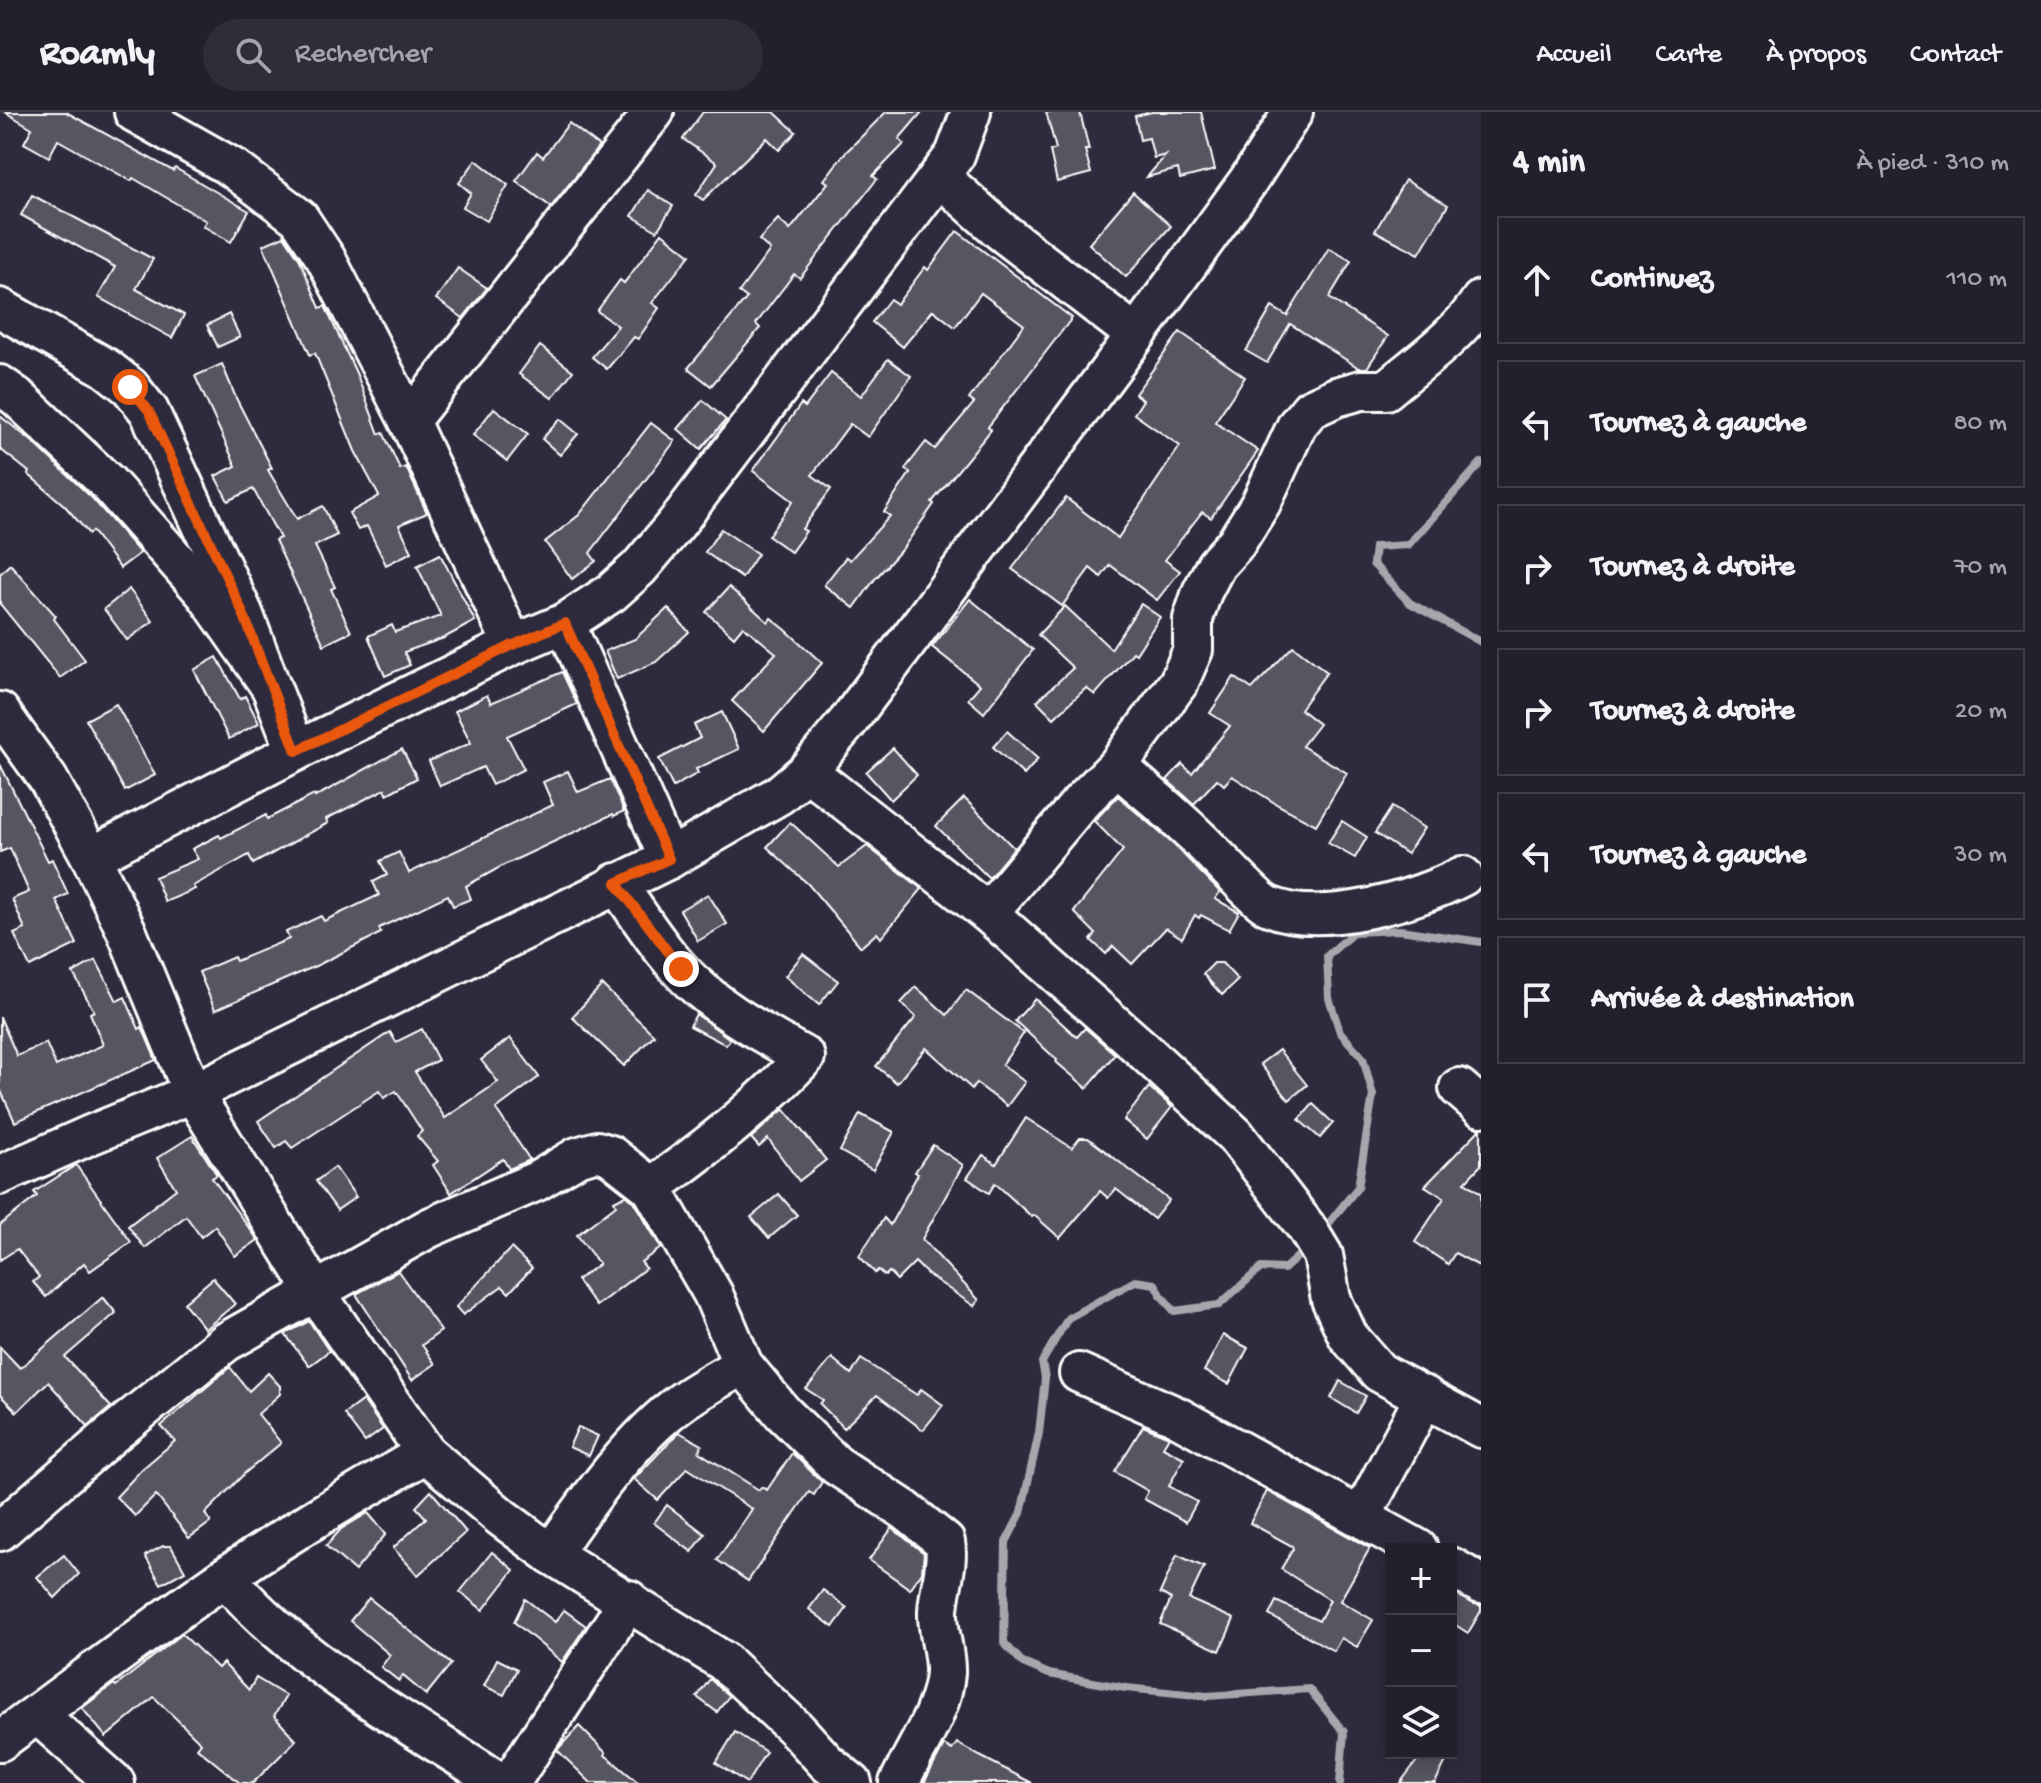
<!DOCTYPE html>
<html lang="fr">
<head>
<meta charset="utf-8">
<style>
  :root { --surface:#23202e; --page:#2f2d3a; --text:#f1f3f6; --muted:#a3a3aa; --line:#403e4a }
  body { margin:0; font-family:"Gochi Hand",sans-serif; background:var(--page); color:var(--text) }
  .controls { position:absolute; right:24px; bottom:24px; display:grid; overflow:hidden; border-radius:0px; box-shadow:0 4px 20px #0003 }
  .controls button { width:72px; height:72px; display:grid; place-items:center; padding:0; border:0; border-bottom:2px solid var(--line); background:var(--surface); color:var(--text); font:40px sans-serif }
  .stop { position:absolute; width:24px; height:24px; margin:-18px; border:6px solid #ea580c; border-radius:50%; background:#fff }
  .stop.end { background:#ea580c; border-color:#fff; box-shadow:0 2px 8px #0008 }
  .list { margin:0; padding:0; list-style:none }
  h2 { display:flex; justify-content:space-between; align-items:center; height:104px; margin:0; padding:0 32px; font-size:34px }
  h2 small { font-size:26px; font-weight:400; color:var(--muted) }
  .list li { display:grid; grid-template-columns:52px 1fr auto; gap:24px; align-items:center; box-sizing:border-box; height:128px; margin:0 16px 16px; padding:0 16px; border:2px solid var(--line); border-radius:0px }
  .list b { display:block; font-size:30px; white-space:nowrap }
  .list em { font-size:26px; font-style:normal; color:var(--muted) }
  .icon { flex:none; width:44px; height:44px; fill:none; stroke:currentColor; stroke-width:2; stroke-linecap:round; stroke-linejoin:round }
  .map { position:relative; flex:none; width:1481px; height:1671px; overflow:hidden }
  header { display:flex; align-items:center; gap:48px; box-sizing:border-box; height:112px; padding:0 40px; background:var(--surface); border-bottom:2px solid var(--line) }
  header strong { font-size:38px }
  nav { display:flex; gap:44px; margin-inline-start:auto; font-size:28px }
  .search { width:560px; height:72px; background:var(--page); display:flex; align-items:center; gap:20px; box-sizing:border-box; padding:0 28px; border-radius:44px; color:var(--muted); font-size:30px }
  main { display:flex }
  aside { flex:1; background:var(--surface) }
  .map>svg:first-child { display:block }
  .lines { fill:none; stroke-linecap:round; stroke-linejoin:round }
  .stream { stroke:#a7a6ad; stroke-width:8 }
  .building { fill:#595564; stroke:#fff; stroke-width:2 }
  .minor-casing { stroke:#fff; stroke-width:44 }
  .minor { stroke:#2f2a3d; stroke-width:38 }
  .route { stroke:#ea580c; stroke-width:10 }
</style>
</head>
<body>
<header>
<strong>Roamly</strong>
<div class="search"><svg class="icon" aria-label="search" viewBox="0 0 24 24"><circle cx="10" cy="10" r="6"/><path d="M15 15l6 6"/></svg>Rechercher</div>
<nav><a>Accueil</a><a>Carte</a><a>À propos</a><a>Contact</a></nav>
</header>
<main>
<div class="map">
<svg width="1481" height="1671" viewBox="0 0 1481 1671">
  <rect width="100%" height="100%" fill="#2f2a3d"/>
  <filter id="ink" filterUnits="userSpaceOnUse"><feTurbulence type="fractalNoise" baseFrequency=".0125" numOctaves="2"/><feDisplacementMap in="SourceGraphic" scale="16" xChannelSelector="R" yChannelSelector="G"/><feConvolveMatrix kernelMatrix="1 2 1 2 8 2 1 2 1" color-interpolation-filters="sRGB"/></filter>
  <g filter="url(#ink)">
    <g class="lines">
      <g class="stream">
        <path d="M1481 351 1408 433 1375 435 1373 452 1410 491 1481 530"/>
        <path d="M1321 1121 1358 1075 1373 983 1363 946 1340 920 1329 886 1327 844 1354 820 1400 818 1481 830"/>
        <path d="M1306 1137 1284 1157 1261 1156 1219 1193 1174 1199 1161 1183 1155 1172 1135 1169 1068 1206 1042 1250 1045 1266 1039 1321 1021 1401 1006 1430 1004 1531 1023 1551 1049 1562 1126 1576 1207 1584 1309 1577 1344 1620 1340 1671"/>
      </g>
    </g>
    <g class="building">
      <path d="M5 0H66L173 59 175 56 249 99 231 130 203 114 206 109 133 66 131 69 58 28 49 45 24 31 32 16Z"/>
      <path d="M703 0H774L796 20 779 38 767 26 703 88 696 83 717 51 683 27Z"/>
      <path d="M886 0H922L899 27 904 32 873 64 877 67 800 166 794 162 756 212 760 216 711 274 688 256 747 186 739 180 770 138 759 128 778 107 790 118 828 71 824 68 844 42Z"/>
      <path d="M1046 0H1080L1089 38H1085L1091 61 1057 70 1050 39 1056 37Z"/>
      <path d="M1152 0H1201L1215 58 1180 67 1178 57 1147 65 1166 43 1154 46 1149 26 1140 28 1135 4Z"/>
      <path d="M569 11 599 34 551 95 516 69 537 40 543 45Z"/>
      <path d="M476 48 508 73 487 109 463 95 471 81 459 71Z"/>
      <path d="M1405 68 1448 93 1419 142 1375 119Z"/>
      <path d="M648 78 673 94 657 119 632 104Z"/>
      <path d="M1133 80 1171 114 1126 165 1089 132Z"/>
      <path d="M32 83 153 147 136 177 184 203 172 226 98 185 115 155 21 103Z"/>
      <path d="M957 119 1072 206 988 315 991 318 932 390 934 392 903 436 875 467 854 496 824 473 846 445 850 448 890 404 884 400 910 361 905 357 926 330 935 337 974 291 969 287 1024 213 981 181 955 215 933 198 903 235 872 210 890 187 897 192 925 155 928 158Z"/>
      <path d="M662 121 690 143 652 191 659 196 638 227 634 225 607 257 592 245 618 214 597 199 620 168 624 171Z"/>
      <path d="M284 124 300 148 320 196 325 194 357 263 379 322 383 320 400 357 406 355 427 401 399 413 412 440 386 453 367 414 358 418 349 401 379 384 355 339 315 241 310 243 263 133Z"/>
      <path d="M1329 136 1351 149 1329 186 1388 224 1367 256H1359L1290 212 1267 251 1246 239 1272 195 1287 204Z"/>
      <path d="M458 156 487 176 463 206 436 187Z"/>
      <path d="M229 202 240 225 218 235 207 213Z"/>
      <path d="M1180 220 1245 265 1215 310 1258 339 1211 406 1202 400 1165 448 1180 459 1157 488 1110 453 1101 465 1090 456 1062 494 1012 457 1066 386 1118 426 1180 334 1134 302 1143 288 1135 282Z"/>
      <path d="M540 234 573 259 552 286 519 262Z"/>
      <path d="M888 247 911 264 868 325 850 312 812 363 831 377 802 417 806 419 791 440 768 424 793 389 753 359 801 292 805 295 831 261 861 284Z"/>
      <path d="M222 252 236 286 272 356 268 358 297 407 323 394 337 423 315 434 335 475 331 477 351 520 324 533 275 428 280 426 253 377 228 389 215 364 236 354 195 264Z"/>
      <path d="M703 288 726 308 701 337 678 317Z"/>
      <path d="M494 296 528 322 507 349 473 323Z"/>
      <path d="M0 304 33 330 92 386 140 441 120 456 92 419 89 422 65 394 28 362 29 360 0 337Z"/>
      <path d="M560 307 578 322 560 343 542 327Z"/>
      <path d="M651 311 675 329 590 441 596 449 572 467 545 430 579 403Z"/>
      <path d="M721 417 758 442 742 466 705 440Z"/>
      <path d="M440 442 475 509 444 526 404 540 410 553 385 564 368 524 392 513 395 520 441 504 417 454Z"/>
      <path d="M10 452 56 504 54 507 85 548 60 566 0 492V462Z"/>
      <path d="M729 475 768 510 771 506 786 518 822 551 764 619 732 589 776 541 743 514 734 525 706 500Z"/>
      <path d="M129 477 153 509 127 528 104 497Z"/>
      <path d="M970 487 1033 538 984 601 968 587 980 573 932 535Z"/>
      <path d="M1141 492 1160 505 1136 542 1133 540 1095 583 1086 576 1054 606 1037 589 1073 556 1038 523 1065 494 1111 537Z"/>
      <path d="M668 496 689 520 656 550 617 567 605 539 635 527Z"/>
      <path d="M1293 534 1327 560 1300 597 1319 612 1302 634 1347 661 1316 713 1278 693 1232 664 1224 673 1217 667 1194 692 1167 668 1182 652 1192 661 1230 614 1210 601 1234 565 1252 577Z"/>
      <path d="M217 545 240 587 245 584 259 611 229 627 194 558Z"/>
      <path d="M562 560 577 592 507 624 524 657 492 673 483 655 440 674 429 649 471 631 455 599 487 583 491 591Z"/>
      <path d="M116 592 155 663 125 679 86 608Z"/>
      <path d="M722 600 739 637 696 657 698 661 673 675 659 647 700 626 694 613Z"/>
      <path d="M1007 619 1038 647 1024 663 993 635Z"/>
      <path d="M893 636 917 663 891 688 866 660Z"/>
      <path d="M402 637 417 666 387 682 385 677 326 707 328 711 253 752 249 743 193 774 195 777 165 790 155 765 198 747 192 737 219 723 221 726 266 703 267 707 314 683 315 685Z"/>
      <path d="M0 652 48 749 52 747 68 782 56 788 77 832 30 855 14 822 25 817 12 787 29 780 10 736 0 740Z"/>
      <path d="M568 659 578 680 610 667 624 699 614 704 613 702 504 753 466 774 471 787 453 794 448 783 379 816 381 821 318 853 215 898 199 860 234 845 236 849 289 827 286 820 321 804 324 809 379 783 373 770 387 763 380 749 399 740 409 761 553 693 543 670Z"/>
      <path d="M1118 684 1174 733 1220 780 1215 787 1239 800 1229 818 1201 803 1199 806 1195 803 1182 826 1166 816 1132 852 1113 834 1106 842 1091 828 1096 822 1074 800 1123 738 1094 709Z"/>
      <path d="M964 686 1014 736 989 766 936 714Z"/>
      <path d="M1392 695 1424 716 1407 742 1375 721Z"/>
      <path d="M1342 709 1367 725 1355 746 1328 731Z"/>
      <path d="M790 710 839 755 867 734 922 777 881 826 877 821 861 835 808 772 767 735Z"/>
      <path d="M708 782 727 812 698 829 680 798Z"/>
      <path d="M803 842 838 869 819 893 785 864Z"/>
      <path d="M96 848 117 889 125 885 139 917 142 915 156 948 15 1010 0 977V905L17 944 46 931 56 954 103 933 90 901 94 899 73 861Z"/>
      <path d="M1214 851H1222L1238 868 1222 883 1203 862Z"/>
      <path d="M602 873 654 923 624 954 572 905Z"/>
      <path d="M916 875 947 903 966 878 1024 921 1002 953 1025 970 1007 994 976 971 972 977 926 936 897 971 876 954 916 905 901 891Z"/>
      <path d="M1035 887 1077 925 1085 916 1115 942 1087 976 1056 950 1057 948 1015 909Z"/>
      <path d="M696 902 730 927 726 933 690 914Z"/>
      <path d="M422 917 438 948 415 960 445 1006 498 970 481 948 510 926 539 965 496 997 530 1048 509 1057 503 1047 451 1081 433 1053 438 1049 417 1024 422 1019 396 979 384 986 379 979 292 1036 286 1029 276 1036 258 1009 390 920 396 930Z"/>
      <path d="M1279 938 1307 973 1289 988 1260 952Z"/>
      <path d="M1149 975 1172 995 1147 1027 1124 1008Z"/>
      <path d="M1313 992 1333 1011 1320 1026 1299 1008Z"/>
      <path d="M784 997 826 1048 799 1069 768 1027 759 1035 751 1026Z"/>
      <path d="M860 1002 894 1020 873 1058 840 1039Z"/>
      <path d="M1026 1006 1072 1036 1080 1026H1088L1169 1088 1154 1107 1116 1077 1108 1086 1100 1079 1060 1126 1034 1103 1032 1105 995 1071 989 1081 967 1066 983 1043 996 1052Z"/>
      <path d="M1481 1016V1053L1465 1070 1481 1081V1155L1455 1141 1448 1152 1415 1130 1444 1086 1425 1074Z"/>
      <path d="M192 1024 217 1063 212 1066 258 1128 235 1144 215 1114 201 1125 186 1104 145 1136 128 1114 176 1077 157 1046Z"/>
      <path d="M933 1033 963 1053 922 1127 979 1188 974 1194 927 1162 915 1150 897 1168 889 1160 885 1164 878 1158 875 1161 859 1144 884 1106 890 1113 918 1062 915 1060Z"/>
      <path d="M76 1053 131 1130 90 1159 84 1151 46 1185 33 1170 39 1165 17 1137 0 1148V1113L37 1084 34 1080Z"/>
      <path d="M335 1055 356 1085 337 1098 316 1069Z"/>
      <path d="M779 1082 797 1103 769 1126 751 1105Z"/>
      <path d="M626 1083 634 1090 661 1136 641 1150 646 1156 596 1194 577 1168 599 1152 577 1123 616 1093 614 1089Z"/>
      <path d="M511 1136 532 1156 509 1181 502 1174 463 1203 456 1195Z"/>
      <path d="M398 1159 441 1219 422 1233 435 1252 412 1268 356 1182Z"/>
      <path d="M213 1166 235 1192 205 1217 184 1191Z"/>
      <path d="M103 1185 116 1201 65 1245 111 1295 88 1314 48 1270 17 1300 0 1283V1235L20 1256Z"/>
      <path d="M309 1209 329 1239 309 1254 285 1222Z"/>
      <path d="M1223 1223 1248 1236 1229 1272 1204 1259Z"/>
      <path d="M832 1246 851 1262 861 1247 917 1283 921 1277 943 1293 923 1318 877 1283 844 1316 820 1292 823 1288 806 1277Z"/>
      <path d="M230 1255 249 1279 268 1261 280 1274V1282L258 1302 281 1331 245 1361 205 1402 211 1410 189 1426 156 1383 135 1404 116 1385 142 1357 175 1329 161 1314Z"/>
      <path d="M1340 1269 1366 1284 1356 1301 1331 1286Z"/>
      <path d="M363 1288 383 1317 365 1330 344 1302Z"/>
      <path d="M1143 1314 1169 1325 1163 1335 1184 1346 1169 1374 1197 1390 1186 1410 1144 1387 1148 1379 1115 1360Z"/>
      <path d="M578 1315 598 1324 589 1344 569 1335Z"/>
      <path d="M679 1320 702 1333 699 1340 759 1378 761 1375 767 1378 792 1341 822 1370 814 1383 809 1380 748 1469 717 1448 752 1397 687 1356 658 1388 634 1367Z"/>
      <path d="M431 1379 466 1420 418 1463 393 1436 426 1406 416 1395Z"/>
      <path d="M1267 1379 1370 1436 1340 1489 1373 1508 1357 1535 1341 1526 1334 1539 1269 1503 1276 1489 1319 1509 1330 1488 1281 1457 1293 1437 1292 1434 1250 1411Z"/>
      <path d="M667 1393 705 1422 692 1440 654 1411Z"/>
      <path d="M368 1401 386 1422 355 1459 326 1434 341 1417Z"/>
      <path d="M892 1416 924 1441 922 1460 910 1477 869 1448Z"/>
      <path d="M163 1434H171L185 1459 161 1472 145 1444Z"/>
      <path d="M492 1440 514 1458 483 1498 460 1480Z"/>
      <path d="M64 1443 79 1462 55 1486 37 1465Z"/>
      <path d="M1177 1443 1204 1455 1189 1487 1234 1507 1220 1539 1160 1512 1171 1487 1160 1481Z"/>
      <path d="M823 1478 847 1496 833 1515 809 1497Z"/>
      <path d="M1455 1482 1481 1494V1499L1468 1521 1451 1510V1489Z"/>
      <path d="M369 1486 451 1552 426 1583 403 1564 399 1569 381 1555 390 1543 350 1509Z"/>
      <path d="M525 1487 555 1510 564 1498 586 1514 562 1550 514 1510Z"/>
      <path d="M182 1522 218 1556 223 1551 249 1578 256 1566 286 1584 274 1604 296 1628 253 1671H240L197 1636 201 1631 154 1585 106 1625 82 1596 114 1572 116 1574Z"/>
      <path d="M497 1547 517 1557 504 1583 484 1574Z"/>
      <path d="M710 1567 729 1584 717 1600 697 1585Z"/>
      <path d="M579 1614 606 1641 605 1643 639 1671H591L557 1638Z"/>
      <path d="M735 1620 766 1640 747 1671 716 1651Z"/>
      <path d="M957 1631 978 1643 1032 1671H924L944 1633 952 1638Z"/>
      <path d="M1423 1641H1450L1435 1671H1400Z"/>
    </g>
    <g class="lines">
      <g class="minor-casing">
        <g id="minor">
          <path d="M134 0 233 56 299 106 326 147 409 309 513 533"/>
          <path d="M939 64 1001 119 1136 223"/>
          <path d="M0 196 106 256 130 275 149 299 243 501 271 575"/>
          <path d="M0 273 17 285 108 371 206 482 271 575 296 639"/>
          <path d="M409 309 654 0"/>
          <path d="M565 511 669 747"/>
          <path d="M0 600 48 667 91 745 126 818 193 981 314 1178 426 1341 501 1405 551 1442 723 1549 797 1618 827 1651 852 1671"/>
          <path d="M1117 654C1144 678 1173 701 1199 727 1212 739 1257 789 1269 794 1320 816 1416 789 1463 764"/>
          <path d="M807 659 988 801 1141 936 1235 1023 1306 1115 1323 1143 1331 1187 1348 1224 1379 1260 1481 1316"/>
          <path d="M91 745 296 639 513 533 565 511 611 481 639 456 676 412 955 43 971 0"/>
          <path d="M616 771C641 806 668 851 701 878 732 905 769 925 805 945 758 995 708 1036 651 1075"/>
          <path d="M988 801 1081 690 1117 654 1179 570 1193 538V507L1202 480 1216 453 1236 431 1261 391 1297 313 1310 297 1336 285 1361 278H1386C1419 250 1458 224 1481 188"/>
          <path d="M1459 976 1481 995"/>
          <path d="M0 1063 90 1023 193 981 669 747 779 683 807 659 847 611 1136 223 1249 68 1293 0"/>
          <path d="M1079 1261 1176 1304 1418 1437"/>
          <path d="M1361 1405 1425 1284"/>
          <path d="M0 1419 110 1324 226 1230 429 1116 537 1069 577 1045 597 1039 610 1043 651 1075 713 1182 743 1253 783 1301 836 1353 905 1398 945 1430C949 1453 939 1476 938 1499 937 1519 946 1540 945 1561 942 1600 915 1636 899 1671"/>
          <path d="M551 1442C586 1391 634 1323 684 1288 703 1275 723 1264 743 1253"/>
          <path d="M1451 1455 1481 1472"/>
          <path d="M225 1465C300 1552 405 1609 501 1671"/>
          <path d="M37 1602 115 1671"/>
          <path d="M0 1629C76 1574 150 1516 228 1463 292 1419 359 1380 426 1341"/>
          <path d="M510 1671 629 1488"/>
        </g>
      </g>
      <use href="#minor" class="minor"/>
    </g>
  </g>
  <g class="lines" filter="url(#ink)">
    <path class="route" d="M130 275 149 299 243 501 296 639 513 533 565 511 669 747 616 771 681 857"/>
  </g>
</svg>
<div class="controls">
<button>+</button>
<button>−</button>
<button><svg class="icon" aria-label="layers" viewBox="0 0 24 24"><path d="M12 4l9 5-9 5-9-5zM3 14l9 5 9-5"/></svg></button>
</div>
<div class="stop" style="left:130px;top:275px"></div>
<div class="stop end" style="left:681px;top:857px"></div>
</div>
<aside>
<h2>4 min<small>À pied · 310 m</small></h2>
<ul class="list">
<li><svg class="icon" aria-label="ahead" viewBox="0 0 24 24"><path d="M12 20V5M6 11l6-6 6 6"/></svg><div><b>Continuez</b></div><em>110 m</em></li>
<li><svg class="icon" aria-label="left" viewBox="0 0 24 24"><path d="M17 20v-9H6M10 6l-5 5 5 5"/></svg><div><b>Tournez à gauche</b></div><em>80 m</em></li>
<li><svg class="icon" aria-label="right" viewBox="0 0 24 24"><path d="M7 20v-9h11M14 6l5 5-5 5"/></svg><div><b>Tournez à droite</b></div><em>70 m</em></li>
<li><svg class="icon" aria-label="right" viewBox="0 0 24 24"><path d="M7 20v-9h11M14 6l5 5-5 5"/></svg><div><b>Tournez à droite</b></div><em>20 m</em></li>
<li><svg class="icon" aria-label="left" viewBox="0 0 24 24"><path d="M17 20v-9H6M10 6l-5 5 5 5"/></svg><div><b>Tournez à gauche</b></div><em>30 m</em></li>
<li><svg class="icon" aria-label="arrive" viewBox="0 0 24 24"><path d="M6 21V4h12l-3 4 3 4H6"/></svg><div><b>Arrivée à destination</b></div></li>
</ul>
</aside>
</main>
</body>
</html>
